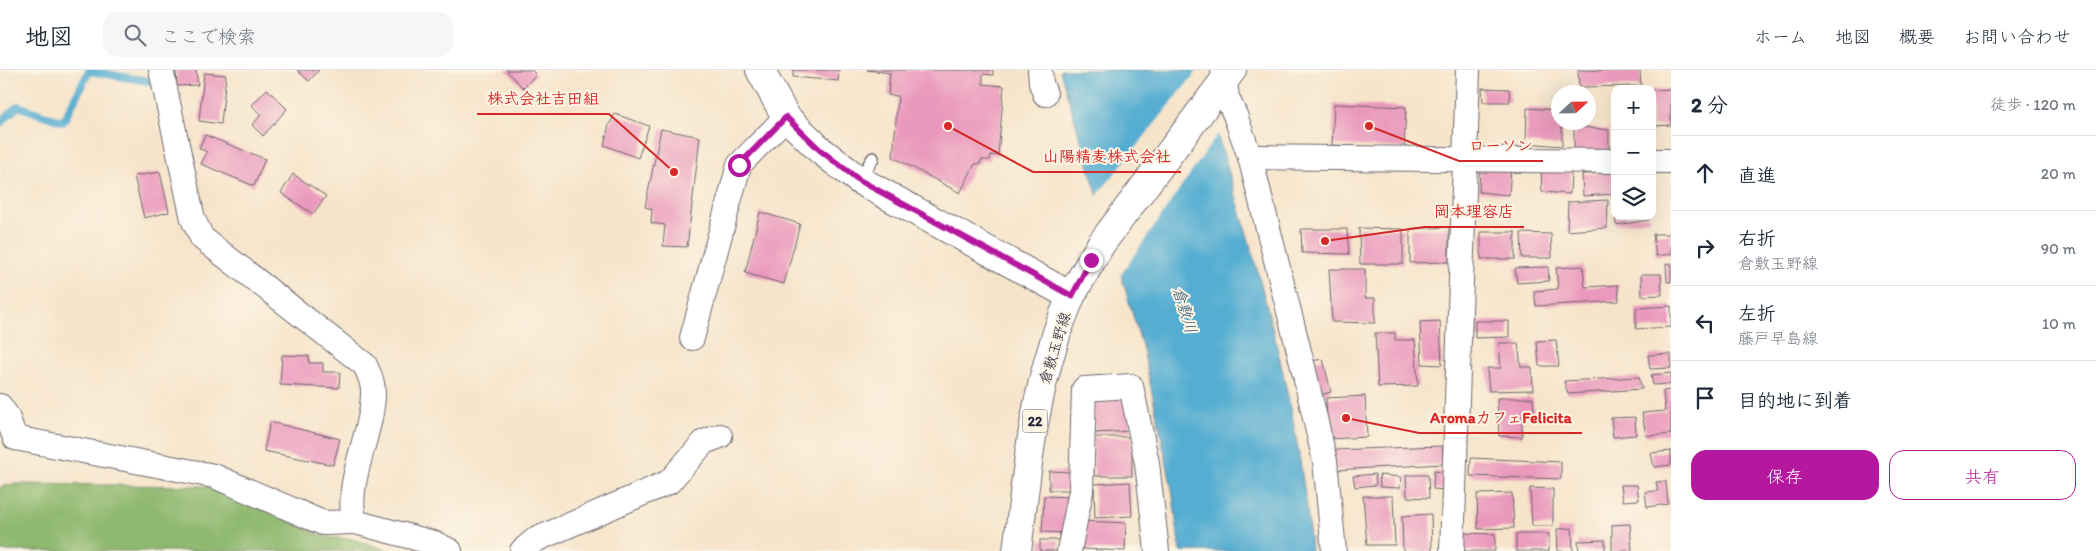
<!DOCTYPE html>
<html lang="ja">
<head>
<meta charset="utf-8">
<style>
  :root { --surface:#fff; --page:#f6f6f7; --text:#1f2937; --muted:#747a83; --line:#e0e1e3; --accent:#b5179e }
  body { margin:0; font-family:Itim,"Klee One",sans-serif; background:var(--page); color:var(--text) }
  .controls { position:absolute; right:15px; top:15px; display:grid; overflow:hidden; border-radius:10px; box-shadow:0 5px 20px #0002 }
  .controls button { width:45px; height:45px; display:grid; place-items:center; padding:0; border:0; border-bottom:1px solid var(--line); background:var(--surface); color:var(--text); font:25px sans-serif }
  .compass { position:absolute; left:1551px; top:15px; width:45px; height:45px; border-radius:50%; background:var(--surface); box-shadow:0 5px 20px #0002; rotate:68deg }
  .stop { position:absolute; width:15px; height:15px; margin:-11px; border:4px solid #b5179e; border-radius:50%; background:#fff }
  .stop.end { background:#b5179e; border-color:#fff; box-shadow:0 1px 5px #0008 }
  .list { margin:0; padding:0; list-style:none }
  h2 { display:flex; justify-content:space-between; align-items:center; height:65px; margin:0; padding:0 20px; font-size:21px }
  h2 small { font-size:16px; font-weight:400; color:var(--muted) }
  .list li { display:grid; grid-template-columns:32px 1fr auto; gap:15px; align-items:center; box-sizing:border-box; height:75px; padding:0 20px; border-top:1px solid var(--line) }
  .list b { display:block; font-size:19px; white-space:nowrap }
  .list p { margin:0; font-size:16px; white-space:nowrap; color:var(--muted) }
  .list em { font-size:16px; font-style:normal; color:var(--muted) }
  .actions { display:flex; gap:10px; padding:15px 20px }
  .actions a { flex:1; padding:11px 0; border:1px solid var(--accent); border-radius:15px; text-align:center; font-size:18px; color:var(--accent) }
  .actions .main { background:var(--accent); color:#fff }
  .icon { flex:none; width:28px; height:28px; fill:none; stroke:currentColor; stroke-width:2; stroke-linecap:round; stroke-linejoin:round }
  .map { position:relative; flex:none; width:1671px; height:481px; overflow:hidden }
  header { display:flex; align-items:center; gap:30px; box-sizing:border-box; height:70px; padding:0 25px; background:var(--surface); border-bottom:1px solid var(--line) }
  header strong { font-size:24px }
  nav { display:flex; gap:28px; margin-inline-start:auto; font-size:18px }
  .search { width:350px; height:45px; background:var(--page); display:flex; align-items:center; gap:12px; box-sizing:border-box; padding:0 18px; border-radius:15px; color:var(--muted); font-size:19px }
  main { display:flex }
  aside { flex:1; background:var(--surface) }
  .map>svg:first-child { display:block }
  .forest { fill:#90b96f; stroke:#596e55 }
  .water { fill:#54add1; stroke:#3b6886 }
  .pier { fill:#f6e4ca }
  .lines { fill:none; stroke-linecap:round; stroke-linejoin:round }
  .stream { stroke:#54add1; stroke-width:8 }
  .building { fill:#ea99bc }
  .service-casing { stroke:#6c666d; stroke-width:14 }
  .minor-casing { stroke:#6c666d; stroke-width:26 }
  .secondary-casing { stroke:#6c666d; stroke-width:30 }
  .primary-casing { stroke:#6c666d; stroke-width:30 }
  .service { stroke:#fff; stroke-width:11 }
  .minor { stroke:#fff; stroke-width:24 }
  .secondary { stroke:#fff; stroke-width:28 }
  .primary { stroke:#fff; stroke-width:28 }
  .route { stroke:#b5179e; stroke-width:6 }
  .labels { text-anchor:middle; dominant-baseline:central; stroke-width:4; stroke-linejoin:round; paint-order:stroke }
  .shield { fill:#fcf5e5; stroke:#63616e; stroke-width:1 }
  .shield-label { font-size:14px; font-weight:bold; fill:#22223b }
  .street-label { font-size:15px; fill:#22223b; stroke:#fcf5e5 }
  .water-label { font-size:16px; font-style:italic; fill:#365a77; stroke:#fcf5e5 }
  .leader { fill:none; stroke:#d62828; stroke-width:2 }
  .callout-dot { fill:#d62828; stroke:#fcf5e5; stroke-width:2 }
  .callout-label { font-size:16px; text-anchor:middle; font-weight:bold; fill:#d62828; stroke:#fcf5e5; stroke-width:4; stroke-linejoin:round; paint-order:stroke }
</style>
</head>
<body>
<header>
<strong>地図</strong>
<div class="search"><svg class="icon" aria-label="search" viewBox="0 0 24 24"><circle cx="10" cy="10" r="6"/><path d="M15 15l6 6"/></svg>ここで検索</div>
<nav><a>ホーム</a><a>地図</a><a>概要</a><a>お問い合わせ</a></nav>
</header>
<main>
<div class="map">
<svg width="1671" height="481" viewBox="0 0 1671 481">
  <rect width="100%" height="100%" fill="#fcf5e5"/>
  <filter id="ink" filterUnits="userSpaceOnUse"><feTurbulence type="fractalNoise" baseFrequency=".02" numOctaves="2"/><feDisplacementMap in="SourceGraphic" scale="10" xChannelSelector="R" yChannelSelector="G"/><feConvolveMatrix kernelMatrix="1 2 1 2 8 2 1 2 1" color-interpolation-filters="sRGB"/></filter>
  <filter id="wash" filterUnits="userSpaceOnUse"><feTurbulence type="fractalNoise" baseFrequency=".0096" numOctaves="4" result="noise"/><feDisplacementMap in="SourceGraphic" scale="20" xChannelSelector="R" yChannelSelector="G"/><feGaussianBlur stdDeviation="1.12" result="paint"/><feColorMatrix in="noise" values="0 0 0 0 0 0 0 0 0 0 0 0 0 0 0 0 0 1.4 0 .05"/><feComposite in="paint" operator="in"/></filter>
  <g filter="url(#wash)">
    <rect width="100%" height="100%" fill="#f6e4ca"/>
    <path class="forest" d="M13 414 208 416 326 467 353 469 391 481H0V417Z"/>
    <path class="water" d="M1060 0H1198C1245 157 1298 317 1311 481H1180L1172 419 1143 279Z"/>
    <path class="pier" d="M1198 0H1201L1219 62 1120 206 1096 127Z"/>
    <g class="lines">
      <path class="stream" d="M0 53 18 36 63 52 89 1 154 12"/>
    </g>
    <g id="blocks">
      <g class="building">
        <path d="M196 0 198 15 177 16 176 1Z"/>
        <path d="M297 0H319L309 11Z"/>
        <path d="M506 0H532L536 5 523 18Z"/>
        <path d="M793 0H839L838 11 793 7Z"/>
        <path d="M867 0H993V5L983 4V14L1004 16 998 86 991 85 990 90H981L980 94H975L960 123 893 87 898 26 888 25 890 3Z"/>
        <path d="M1578 0 1640 1 1641 16 1579 17Z"/>
        <path d="M204 3 226 5 221 54 199 51Z"/>
        <path d="M1482 18 1509 19 1510 32H1483Z"/>
        <path d="M267 19 287 39 263 66 252 55 261 45 252 35Z"/>
        <path d="M1671 19V55L1652 56V20Z"/>
        <path d="M1334 34 1406 37 1404 78 1332 75Z"/>
        <path d="M1527 38 1558 40V52H1562V76L1526 73Z"/>
        <path d="M615 44 649 56 638 88 604 75 609 55Z"/>
        <path d="M1574 56 1609 60V86L1574 84Z"/>
        <path d="M661 59 700 67 687 177 663 176 665 155 651 153 652 139 645 137Z"/>
        <path d="M205 65 265 89 254 116 201 94 207 82 199 78Z"/>
        <path d="M1480 95 1511 96 1509 125 1479 122Z"/>
        <path d="M1541 99 1571 102 1570 124 1542 122Z"/>
        <path d="M160 102 169 142 144 148 134 106Z"/>
        <path d="M1615 103V124L1583 126 1582 104Z"/>
        <path d="M293 104 326 126 313 144 281 123Z"/>
        <path d="M1608 130 1607 158 1567 161 1568 132Z"/>
        <path d="M760 142 800 154 784 214 745 203Z"/>
        <path d="M1615 146H1649V150L1616 155Z"/>
        <path d="M1449 157V192L1410 193V159Z"/>
        <path d="M1359 158 1403 159V194H1360Z"/>
        <path d="M1301 159H1347L1349 184 1302 183Z"/>
        <rect x="1481" y="162" width="34" height="27"/>
        <path d="M1521 163 1551 164 1552 188H1522Z"/>
        <path d="M1653 164H1671V184L1656 186Z"/>
        <path d="M1671 193V212H1667L1666 194Z"/>
        <path d="M1583 196 1585 217 1618 215 1619 231 1536 236 1534 221 1558 219 1556 198Z"/>
        <path d="M1548 197 1549 211 1517 213 1515 198Z"/>
        <path d="M1329 199H1365V228H1375V253L1332 252Z"/>
        <path d="M1641 204H1661L1662 225 1642 226Z"/>
        <path d="M1671 236V257L1636 259V238Z"/>
        <path d="M1440 251 1442 295 1422 294 1420 252Z"/>
        <path d="M1475 251H1509V267L1475 268Z"/>
        <path d="M1375 263H1395V270H1415L1418 316 1378 317Z"/>
        <path d="M1556 270 1559 296H1539L1537 271Z"/>
        <path d="M1499 273H1518L1521 297H1532L1533 320 1489 321 1487 298H1501Z"/>
        <path d="M1671 284V298L1650 299 1648 285Z"/>
        <path d="M282 285 309 286V293H323V302H340L339 318 280 315Z"/>
        <path d="M1323 289 1331 322 1320 325 1311 291Z"/>
        <path d="M1671 303V314L1653 315 1651 305Z"/>
        <path d="M1639 307 1642 319 1568 324 1564 311Z"/>
        <path d="M1671 320V364L1646 366 1642 343 1665 341 1663 321Z"/>
        <path d="M1129 325 1131 361 1095 363 1093 327Z"/>
        <path d="M1365 326 1367 367 1328 369 1326 328Z"/>
        <path d="M1497 328H1533L1534 345 1522 346V367L1499 366Z"/>
        <path d="M1635 347 1636 365 1613 367 1611 348Z"/>
        <path d="M270 352 340 369 333 395 264 381Z"/>
        <path d="M1093 367H1132V406H1094Z"/>
        <path d="M1442 376 1444 394 1334 400 1332 380Z"/>
        <path d="M1671 381V395L1654 397 1651 383Z"/>
        <path d="M1471 388 1561 392V409L1470 406Z"/>
        <path d="M1049 401 1072 402V420H1049Z"/>
        <path d="M1434 401 1445 402V420L1433 419Z"/>
        <path d="M1375 404 1376 415 1355 417 1353 406Z"/>
        <path d="M1379 405 1401 407 1400 418 1380 417Z"/>
        <path d="M1406 405H1428L1429 428 1407 427Z"/>
        <path d="M1666 411 1668 434 1647 437 1645 422 1658 421 1656 412Z"/>
        <path d="M1130 412 1132 446 1095 448 1094 414Z"/>
        <path d="M1621 415H1637L1639 430 1623 431Z"/>
        <path d="M1530 418 1553 419V456H1532Z"/>
        <path d="M1512 423 1514 458 1478 459 1477 424Z"/>
        <path d="M1044 426 1073 427 1071 463 1042 462Z"/>
        <path d="M1363 426H1393L1395 475H1367Z"/>
        <path d="M1431 444 1432 481H1403L1402 446Z"/>
        <path d="M1083 451 1126 453 1125 481 1082 479Z"/>
        <path d="M1630 454 1632 481H1612V455Z"/>
        <path d="M1572 458 1573 481H1558L1557 459Z"/>
        <path d="M1463 463 1495 464V481H1463Z"/>
        <rect x="1516" y="464" width="33" height="17"/>
        <rect x="1040" y="470" width="19" height="11"/>
        <path d="M1605 470V481H1579L1578 471Z"/>
      </g>
    </g>
  </g>
  <g filter="url(#ink)">
    <use href="#blocks" fill-opacity="0" stroke="#6c666d" stroke-width="1"/>
    <g class="lines">
      <g class="service-casing">
        <path id="service" d="M859 110 873 88"/>
      </g>
      <g class="minor-casing">
        <g id="minor">
          <path d="M161 0 193 149 202 168 365 295C369 304 373 312 373 321 374 361 343 414 355 452L434 473 450 481"/>
          <path d="M1040 0 1041 13 1045 24"/>
          <path d="M1223 0 1227 27 1235 45 1250 87 1304 301 1325 391 1334 481"/>
          <path d="M1250 87 1615 91"/>
          <path d="M1652 91H1671"/>
          <path d="M692 268 739 95 786 47"/>
          <path d="M0 336 7 346 15 368 214 406 323 453 355 452"/>
          <path d="M522 481 535 470 669 412 704 372 720 366"/>
          <path d="M1069 481 1081 421 1084 319 1131 316 1147 393 1157 481"/>
          <path d="M1452 481 1468 0"/>
        </g>
      </g>
      <g class="secondary-casing">
        <path id="secondary" d="M1071 226 1101 174 1232 0"/>
      </g>
      <g class="primary-casing">
        <path id="primary" d="M760 0 786 47 820 80 859 110 1071 226C1066 240 1059 254 1055 269 1032 338 1026 410 1017 481"/>
      </g>
      <use href="#service" class="service"/>
      <use href="#minor" class="minor"/>
      <use href="#secondary" class="secondary"/>
      <use href="#primary" class="primary"/>
    </g>
  </g>
  <g class="lines" filter="url(#ink)">
    <path class="route" d="M739 95 786 47 820 80 859 110 1072 226 1091 190"/>
  </g>
  <g class="labels">
    <rect class="shield" x="1022.5" y="339.5" width="25" height="23" rx="4"/>
    <g class="shield-label">
      <text x="1035" y="351">22</text>
    </g>
    <g class="street-label">
      <text transform="translate(1055 278) rotate(-73)">倉敷玉野線</text>
    </g>
    <g class="water-label">
      <text transform="translate(1185 240) rotate(73)">倉敷川</text>
    </g>
  </g>
  <path class="leader" d="M674 102L609 44H477M1369 56L1459 91H1543M948 56L1033 102H1181M1325 171L1424 157H1524M1346 348L1419 363H1582"/>
  <g class="callout-dot">
    <circle cx="674" cy="102" r="5"/>
    <circle cx="1369" cy="56" r="5"/>
    <circle cx="948" cy="56" r="5"/>
    <circle cx="1325" cy="171" r="5"/>
    <circle cx="1346" cy="348" r="5"/>
  </g>
  <g class="callout-label">
    <text x="543" y="34">株式会社吉田組</text>
    <text x="1501" y="81">ローソン</text>
    <text x="1107" y="92">山陽精麦株式会社</text>
    <text x="1474" y="147">岡本理容店</text>
    <text x="1501" y="353">AromaカフェFelicita</text>
  </g>
</svg>
<div class="controls">
<button>+</button>
<button>−</button>
<button><svg class="icon" aria-label="layers" viewBox="0 0 24 24"><path d="M12 4l9 5-9 5-9-5zM3 14l9 5 9-5"/></svg></button>
</div>
<svg class="compass" viewBox="-18 -18 36 36"><path d="M0-13l5 13h-10z" fill="#e53935"/><path d="M0 13l5-13h-10z" fill="#747a83"/></svg>
<div class="stop" style="left:739px;top:95px"></div>
<div class="stop end" style="left:1091px;top:190px"></div>
</div>
<aside>
<h2>2 分<small>徒歩 · 120 m</small></h2>
<ul class="list">
<li><svg class="icon" aria-label="ahead" viewBox="0 0 24 24"><path d="M12 20V5M6 11l6-6 6 6"/></svg><div><b>直進</b></div><em>20 m</em></li>
<li><svg class="icon" aria-label="right" viewBox="0 0 24 24"><path d="M7 20v-9h11M14 6l5 5-5 5"/></svg><div><b>右折</b><p>倉敷玉野線</p></div><em>90 m</em></li>
<li><svg class="icon" aria-label="left" viewBox="0 0 24 24"><path d="M17 20v-9H6M10 6l-5 5 5 5"/></svg><div><b>左折</b><p>藤戸早島線</p></div><em>10 m</em></li>
<li><svg class="icon" aria-label="arrive" viewBox="0 0 24 24"><path d="M6 21V4h12l-3 4 3 4H6"/></svg><div><b>目的地に到着</b></div></li>
</ul>
<div class="actions"><a class="main">保存</a><a>共有</a></div>
</aside>
</main>
</body>
</html>
